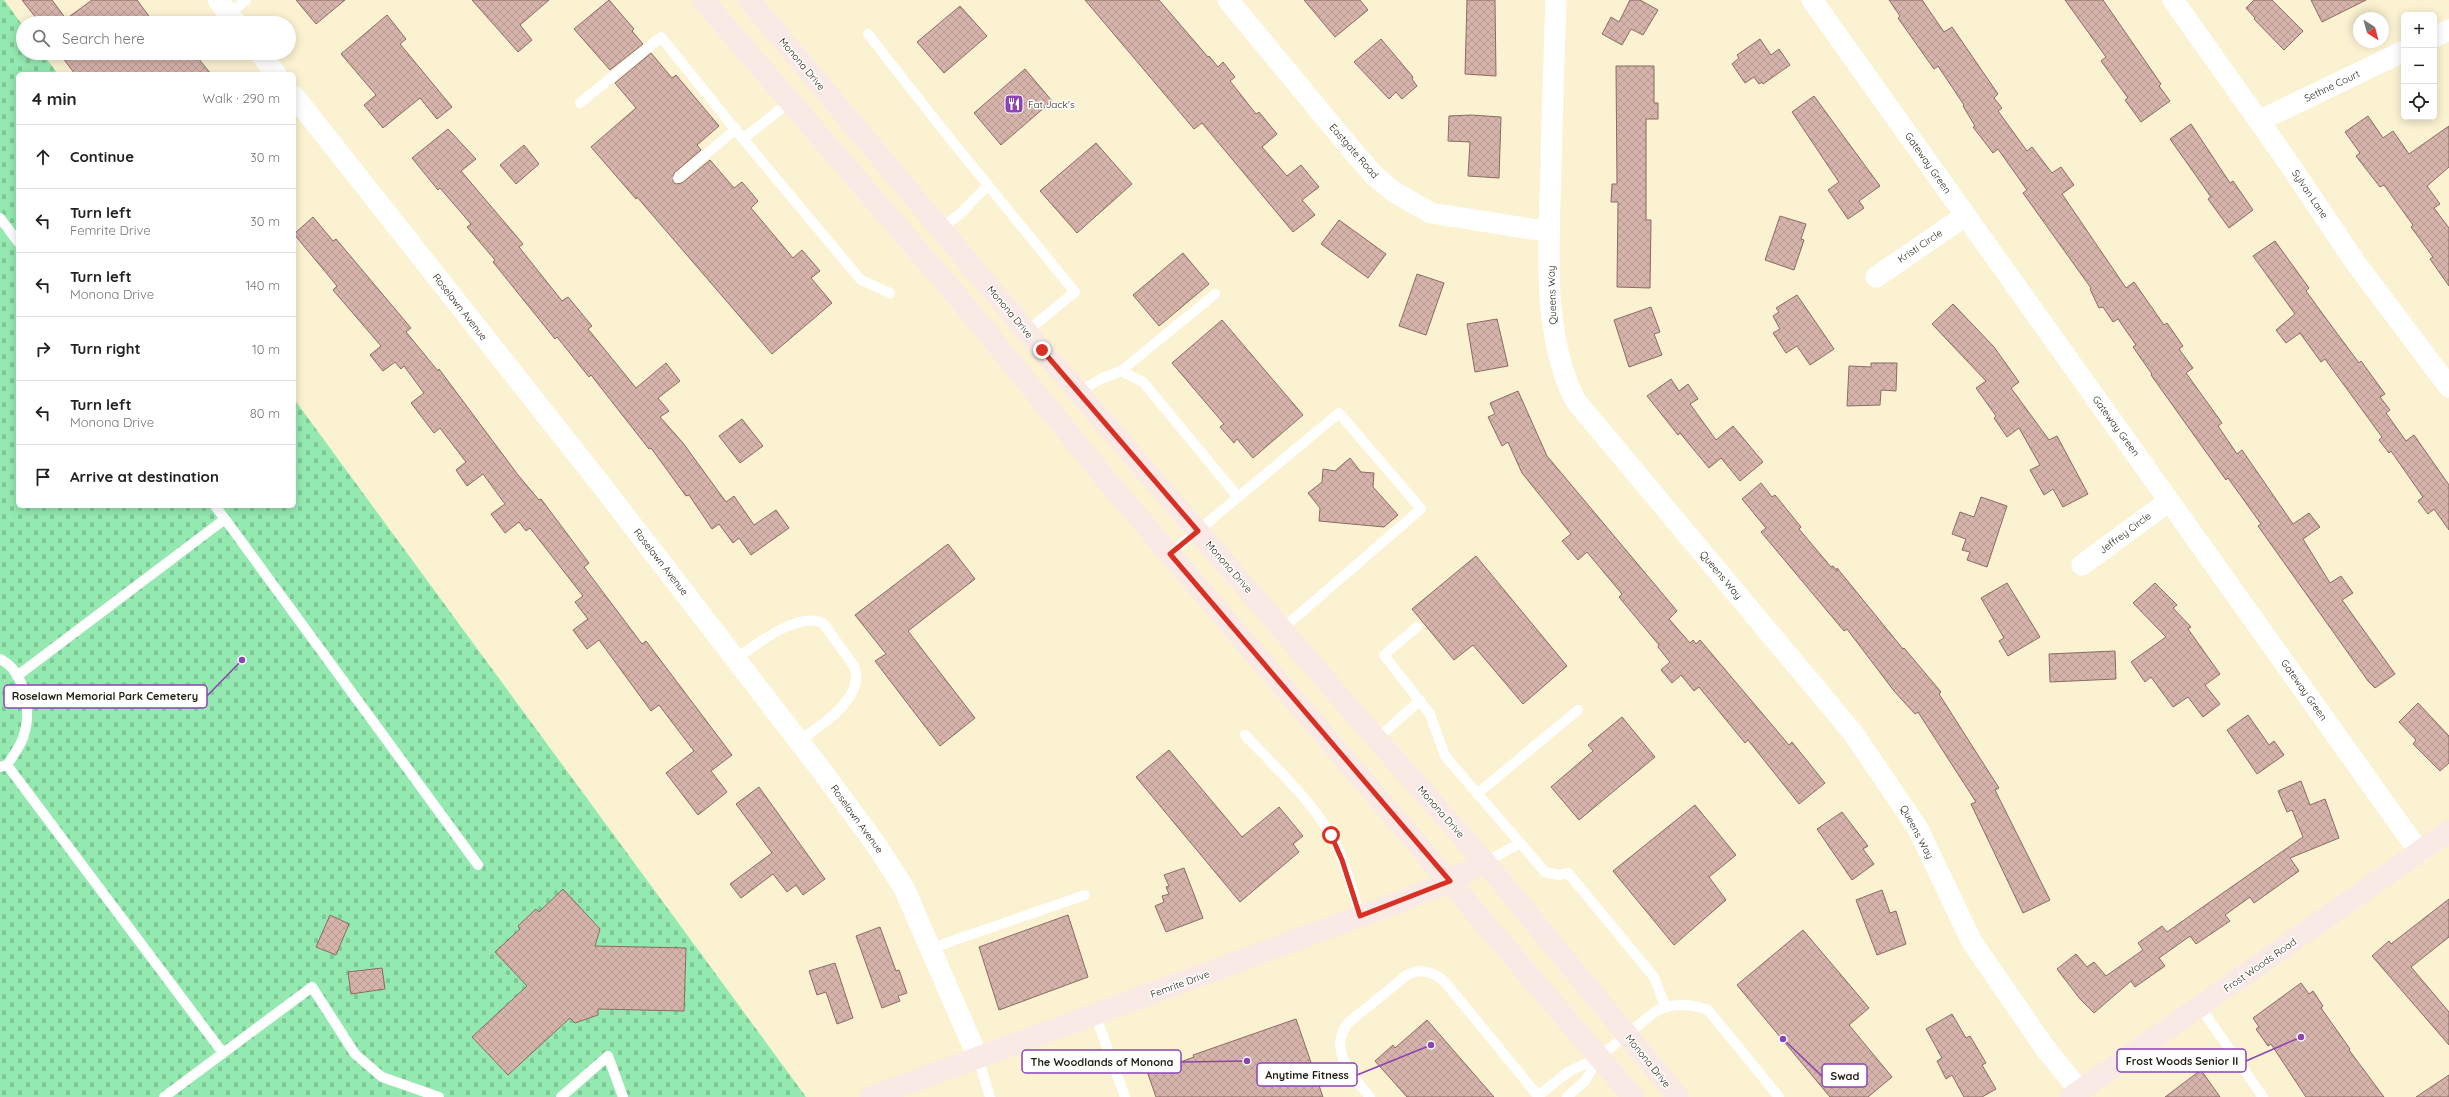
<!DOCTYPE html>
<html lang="en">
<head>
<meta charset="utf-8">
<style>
  :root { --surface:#fff; --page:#f2f2f2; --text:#222; --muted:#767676; --line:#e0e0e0 }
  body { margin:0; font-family:Quicksand,sans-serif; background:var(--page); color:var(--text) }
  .controls { position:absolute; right:12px; top:12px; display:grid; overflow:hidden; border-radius:6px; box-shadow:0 2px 10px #0003 }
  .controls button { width:36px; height:36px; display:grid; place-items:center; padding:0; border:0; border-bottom:1px solid var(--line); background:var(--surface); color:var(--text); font:20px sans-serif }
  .compass { position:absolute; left:2353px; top:12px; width:36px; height:36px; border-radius:50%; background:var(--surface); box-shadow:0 2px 10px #0003; rotate:144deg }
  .stop { position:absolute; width:12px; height:12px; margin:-9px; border:3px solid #d93025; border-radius:50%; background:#fff }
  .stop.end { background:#d93025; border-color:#fff; box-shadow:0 1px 4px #0008 }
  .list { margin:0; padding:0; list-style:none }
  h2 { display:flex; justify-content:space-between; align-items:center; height:52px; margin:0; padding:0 16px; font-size:17px }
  h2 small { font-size:13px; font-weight:400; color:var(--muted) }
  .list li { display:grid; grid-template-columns:26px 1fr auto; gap:12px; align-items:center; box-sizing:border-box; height:64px; padding:0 16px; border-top:1px solid var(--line) }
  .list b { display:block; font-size:15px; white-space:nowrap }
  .list p { margin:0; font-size:13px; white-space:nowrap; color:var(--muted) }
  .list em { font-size:13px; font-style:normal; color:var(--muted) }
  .icon { flex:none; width:22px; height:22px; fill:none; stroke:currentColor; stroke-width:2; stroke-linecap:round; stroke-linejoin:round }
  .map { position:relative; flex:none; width:2449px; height:1097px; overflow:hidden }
  .search { position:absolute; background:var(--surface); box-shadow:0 2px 10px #0003; left:16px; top:16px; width:280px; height:44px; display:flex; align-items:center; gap:10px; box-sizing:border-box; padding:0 14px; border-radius:22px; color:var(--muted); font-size:15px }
  .panel { position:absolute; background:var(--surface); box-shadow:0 2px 10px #0003; left:16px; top:72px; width:280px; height:436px; border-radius:6px }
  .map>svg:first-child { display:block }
  .cemetery { fill:url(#cemetery-stones) }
  .building { fill:url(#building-cross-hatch); stroke:#8b6b63 }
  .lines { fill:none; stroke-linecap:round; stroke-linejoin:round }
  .lane { stroke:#fff; stroke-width:10 }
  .street { stroke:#fff; stroke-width:21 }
  .secondary { stroke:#faeae6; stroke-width:22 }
  .route { stroke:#d93025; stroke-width:5 }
  .labels { text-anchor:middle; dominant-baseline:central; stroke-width:3; stroke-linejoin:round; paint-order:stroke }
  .street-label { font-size:10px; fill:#221f13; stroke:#fff }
  .poi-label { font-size:10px; fill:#221f13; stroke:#fff; text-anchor:start }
  .leader { fill:none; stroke:#8c43b5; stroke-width:1.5 }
  .callout-dot { fill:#8c43b5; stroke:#fff; stroke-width:1.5 }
  .callout { fill:#fff; stroke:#8c43b5; stroke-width:1.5 }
  .callout-label { font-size:11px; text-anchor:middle; font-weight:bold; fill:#221f13 }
</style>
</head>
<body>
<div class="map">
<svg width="2449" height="1097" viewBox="0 0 2449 1097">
  <defs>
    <pattern id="cemetery-stones" width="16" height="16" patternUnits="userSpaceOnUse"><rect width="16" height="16" fill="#94e9b0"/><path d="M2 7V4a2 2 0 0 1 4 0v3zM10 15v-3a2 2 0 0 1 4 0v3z" fill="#7fc796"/></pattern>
    <pattern id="building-cross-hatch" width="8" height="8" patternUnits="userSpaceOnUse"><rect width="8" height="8" fill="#d6b3ab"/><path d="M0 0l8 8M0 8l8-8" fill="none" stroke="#b79a92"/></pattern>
  </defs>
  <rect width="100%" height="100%" fill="#fbf2d2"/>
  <path class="cemetery" d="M0 0H4L23 26V53H42L58 74H18V506H294V399L806 1097H0Z"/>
  <g class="building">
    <path d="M22 0H52L66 19 92 0H137L154 23H40Z"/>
    <path d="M296 0H345L316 24Z"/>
    <path d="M472 0H549L520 25 532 40 518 52Z"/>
    <path d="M609 0 634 29 632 31 643 44 610 70 574 29Z"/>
    <path d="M1085 0H1159L1208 57 1209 56 1218 67 1223 62 1235 77 1230 81 1256 114 1259 112 1277 134 1262 147 1287 176 1301 165 1319 187 1302 200 1315 215 1293 232 1202 123 1194 129Z"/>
    <path d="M1304 0H1360L1368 10 1335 37Z"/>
    <path d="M1467 0H1495L1496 76 1465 74Z"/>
    <path d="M1630 0H1640L1658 10 1643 35 1631 29 1622 45 1602 34 1611 17 1619 22Z"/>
    <path d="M1889 0H1922L1944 32 1952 27 1998 94 1994 98 2002 108 1998 111 2027 151 2032 147 2052 173 2061 167 2074 185 2062 194 2126 288 2134 282 2164 325 2167 323 2183 346 2179 349 2193 368 2186 373 2222 423 2218 426 2237 454 2242 450 2293 524 2309 513 2320 527 2303 539 2330 583 2341 576 2353 593 2342 600 2395 674 2375 688 2368 681 2258 526 2261 524 2228 478 2226 480 2151 375 2152 374 2133 347 2136 345 2118 319 2113 322 2103 307 2099 308 2090 289 2091 288 2023 193 2027 190 1998 149 1993 153 1973 127 1975 126 1963 106 1964 105 1938 66 1934 69 1898 18 1900 16Z"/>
    <path d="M2065 0H2103L2161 84 2159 86 2170 101 2141 122 2125 100 2128 98 2101 61 2106 57Z"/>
    <path d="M2254 0H2272L2303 31 2284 50 2254 19 2255 18 2246 8Z"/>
    <path d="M2311 0H2366L2322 22Z"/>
    <path d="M960 6 987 36 944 73 917 42Z"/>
    <path d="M387 15 406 39 400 44 452 107 437 119 420 98 383 128 364 105 376 95 341 54Z"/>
    <path d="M1381 39 1413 77 1412 79 1417 86 1402 99 1396 92 1389 99 1354 62Z"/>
    <path d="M1760 39 1771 55 1779 49 1790 65 1763 84 1762 82 1759 84 1754 77 1745 83 1732 64 1739 58 1737 55Z"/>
    <path d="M59 53H194L211 74H75Z"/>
    <path d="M651 53 672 78 676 75 719 126 697 145 701 150 674 173 673 182 676 184 682 183 710 160 734 188 742 182 758 201 751 208 793 258 802 250 820 271 811 278 832 303 772 354 637 197 636 199 591 147 636 108 615 83Z"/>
    <path d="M1616 66H1654V103H1658V119H1646V220H1651L1650 288 1617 287 1618 202H1611L1612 184H1617Z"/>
    <path d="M1025 69 1052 101 1001 145 974 113Z"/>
    <path d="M1814 96 1880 186 1859 201 1864 208 1848 219 1828 190 1839 182 1792 112Z"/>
    <path d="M1471 115 1501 117 1499 178 1468 176 1470 142 1448 141 1449 116Z"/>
    <path d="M2368 116 2383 138 2393 131 2409 154 2449 126V167L2427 186 2440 204 2434 208 2449 228V286L2430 259 2433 257 2411 227 2413 225 2384 185 2380 187 2366 169 2356 156 2360 153 2345 132Z"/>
    <path d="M2191 124 2230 183 2233 181 2253 210 2229 228 2208 199 2211 197 2170 139Z"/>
    <path d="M448 129 476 159 461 171 523 244 519 247 562 301 568 297 592 326 588 329 636 388 666 363 680 381 658 398 669 411 660 417 683 443 726 502 734 496 754 525 776 510 789 528 751 555 739 538 733 543 719 524 712 529 689 495 686 496 651 448 649 449 591 375 589 377 557 337 555 339 493 262 495 260 467 227 471 224 440 188 438 190 412 158Z"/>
    <path d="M1096 143 1132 184 1077 233 1040 191Z"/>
    <path d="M524 145 539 164 516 184 500 165Z"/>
    <path d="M1780 216 1806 224 1801 239 1804 240 1794 270 1765 260Z"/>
    <path d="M313 217 333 241 336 239 411 328 406 332 438 371 439 369 518 475 539 500 541 499 589 563 584 567 642 644 646 641 732 755 711 771 727 792 698 815 666 773 694 751 659 705 651 711 599 640 587 649 573 630 588 619 575 602 583 596 530 528 526 531 519 522 505 533 491 514 505 504 483 474 467 486 456 470 466 462 440 428 434 433 411 403 424 393 404 366 401 369 395 362 383 371 370 355 381 346 333 290 337 286 294 234Z"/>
    <path d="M1339 220 1386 254 1368 278 1321 244Z"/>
    <path d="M2275 241 2309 288 2306 291 2333 328 2359 363 2361 361 2385 394 2380 397 2390 410 2386 413 2406 441 2414 435 2449 485V530L2434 509 2428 514 2418 501 2423 497 2391 451 2389 453 2379 440 2382 437 2325 359 2321 362 2300 333 2286 343 2276 330 2295 314 2253 256Z"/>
    <path d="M1183 253 1209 284 1159 326 1133 295Z"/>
    <path d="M1417 274 1444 283 1426 335 1399 326Z"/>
    <path d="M1797 295 1834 349 1810 365 1797 346 1786 353 1773 333 1780 329 1773 316 1779 312 1776 308Z"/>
    <path d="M1953 304 1994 347 2019 382 2011 388 2049 440 2057 436 2088 494 2063 507 2053 489 2044 495 2030 470 2040 465 2019 428 2007 437 1994 418 1996 416 1976 388 1986 381 1932 324Z"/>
    <path d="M1651 307 1660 332 1654 334 1662 355 1629 367 1614 320Z"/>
    <path d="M1497 319 1508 366 1475 372 1467 324Z"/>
    <path d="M1222 320 1303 415 1253 458 1237 439 1234 443 1220 427 1224 424 1172 363Z"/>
    <path d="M1871 363H1897L1896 391 1881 390 1880 405 1847 406 1849 366 1871 367Z"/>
    <path d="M1671 379 1679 391 1688 384 1698 399 1690 404 1716 440 1733 426 1763 462 1740 481 1721 458 1709 468 1680 433 1678 435 1647 396Z"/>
    <path d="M1518 391 1547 456 1677 611 1669 619 1690 643 1693 640 1696 644 1700 640 1789 745 1792 742 1825 783 1799 804 1748 740 1745 743 1699 687 1694 691 1681 675 1672 683 1661 670 1670 662 1658 647 1659 645 1619 597 1622 594 1587 552 1578 560 1562 541 1571 534 1522 473 1508 442 1502 446 1488 417 1495 414 1490 403Z"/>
    <path d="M742 419 763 446 740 463 719 436Z"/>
    <path d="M1350 458 1361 472 1374 473 1373 487 1398 515 1384 527 1319 521 1320 508 1308 493 1322 482 1323 469 1335 471Z"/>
    <path d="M1761 483 1772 497 1775 495 1801 527 1799 529 1831 567 1833 566 1837 571V568L1903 649 1904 648 1941 692 1939 694 1999 788 1995 790 2050 900 2023 913 1971 804 1976 802 1918 712 1915 714 1894 691 1847 629 1844 631 1761 532 1766 528 1742 499Z"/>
    <path d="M1981 497 2007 506 1987 567 1967 560 1970 552 1962 550 1966 539 1952 534 1960 512 1974 517Z"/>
    <path d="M948 544 975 579 908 631 975 718 940 746 875 661 886 654 855 615Z"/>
    <path d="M1476 556 1567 666 1523 704 1473 645 1454 660 1412 609Z"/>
    <path d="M2007 583 2040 637 2008 656 1999 641 2004 638 1981 598Z"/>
    <path d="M2155 583 2177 605 2173 608 2191 627 2188 629 2220 674 2205 685 2220 704 2203 717 2188 697 2173 707 2151 677 2145 682 2131 662 2166 637 2133 603Z"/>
    <path d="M2115 651 2116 679 2050 682 2049 654Z"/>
    <path d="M2418 703 2449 736V763L2440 771 2413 744 2416 740 2399 722Z"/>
    <path d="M2248 715 2269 745 2274 741 2284 755 2257 774 2227 730Z"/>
    <path d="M1622 717 1655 757 1579 820 1551 787 1593 751 1588 745Z"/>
    <path d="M1169 750 1242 837 1279 807 1303 836 1293 844 1299 852 1240 902 1136 777Z"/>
    <path d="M2301 781 2310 805 2325 799 2339 838 2290 858 2299 871 2254 903 2250 897 2225 915 2230 921 2196 944 2190 936 2159 958 2165 966 2135 987 2131 981 2094 1013 2080 999 2057 969 2076 954 2087 967 2094 962 2106 976 2143 950 2138 943 2162 926 2167 932 2303 837 2292 810 2287 812 2278 791Z"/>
    <path d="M759 787 825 879 803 895 796 885 787 892 773 874 741 898 730 884 772 853 736 804Z"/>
    <path d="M1695 805 1736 855 1709 877 1726 900 1674 945 1613 871Z"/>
    <path d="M1842 812 1868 846 1863 849 1874 864 1852 880 1817 829Z"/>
    <path d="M1184 868 1203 918 1166 932 1155 906 1164 902 1162 896 1169 894 1166 887 1169 886 1164 875Z"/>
    <path d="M563 889 600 929 595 946 686 948 684 1011 598 1009V1015L575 1023 570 1018 508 1075 472 1037 527 986 495 952 520 929 518 926 536 909 539 912Z"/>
    <path d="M1882 890 1890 913 1896 911 1906 944 1877 955 1856 900Z"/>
    <path d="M2449 899V937L2411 967 2449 1012V1045L2372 956 2389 941 2391 944Z"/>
    <path d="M330 915 349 924 336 955 316 947Z"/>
    <path d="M1068 915 1088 977 999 1010 979 947Z"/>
    <path d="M880 927 896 971 899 970 907 993 898 996 900 1001 882 1008 856 936Z"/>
    <path d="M1803 930 1869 1008 1849 1025 1892 1077 1868 1097H1830L1737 985Z"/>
    <path d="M835 963 853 1018 837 1024 826 992 817 995 809 971Z"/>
    <path d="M382 968 385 989 351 994 348 972Z"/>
    <path d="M2301 983 2309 994 2313 991 2323 1006 2321 1008 2350 1049 2349 1050 2384 1097H2306L2271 1044 2268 1046 2256 1029 2259 1027 2253 1018Z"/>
    <path d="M1952 1014 1966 1038 1970 1036 1986 1063 1982 1065 1996 1089 1982 1097H1964L1952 1075 1946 1079 1937 1061 1942 1058 1926 1029Z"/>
    <path d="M1296 1019 1323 1097H1156L1147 1071 1163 1065 1164 1068 1194 1057 1193 1055Z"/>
    <path d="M1427 1020 1494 1097H1407L1375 1061 1393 1045 1395 1048Z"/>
    <path d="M2201 1070 2220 1097H2165Z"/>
    <path d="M2449 1075V1097H2416Z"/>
  </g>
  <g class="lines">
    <g class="lane">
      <path d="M229 14 246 0"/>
      <path d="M868 34 943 130 1075 292 1027 331"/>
      <path d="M789 102 743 139 861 280 890 293"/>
      <path d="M580 103 661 37 743 139"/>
      <path d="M678 178 736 129"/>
      <path d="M0 218 18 242"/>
      <path d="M941 229 962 212 988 185"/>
      <path d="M1121 371 1215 294"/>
      <path d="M1078 392 1103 378 1121 371 1143 382 1238 497"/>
      <path d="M225 519 478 865"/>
      <path d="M1170 554 1339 413 1421 509 1282 629"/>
      <path d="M1417 627 1384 655 1430 714 1445 756 1545 872 1559 875 1568 873 1654 977 1665 1006"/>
      <path d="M0 659C26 672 32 713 23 738 19 748 13 756 7 765L0 767"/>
      <path d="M736 659C755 645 798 611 823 623L854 666C867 697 820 726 799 741"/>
      <path d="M17 676 225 519 215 506"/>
      <path d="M1245 735C1274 766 1309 798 1331 835 1345 860 1352 889 1360 916"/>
      <path d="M1377 739 1420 700"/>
      <path d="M7 765 223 1053"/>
      <path d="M1477 794 1578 710"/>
      <path d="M1485 862 1519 844"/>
      <path d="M932 948 1085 895"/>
      <path d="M2200 1007 2263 1097"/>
      <path d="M1095 1014 1125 1097"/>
      <path d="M978 1058 990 1097"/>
      <path d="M1538 1096 1568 1072 1599 1057 1656 1011C1673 1003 1692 1004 1708 1010L1779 1097"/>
      <path d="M164 1097 312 987 355 1054 382 1077 439 1097"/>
      <path d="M561 1097 608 1056 623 1097"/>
      <path d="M1370 1097C1353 1076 1327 1050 1348 1023L1407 975C1421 968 1433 971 1445 982L1539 1097"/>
      <path d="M1567 1097 1585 1081 1599 1057"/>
    </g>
    <g class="street">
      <path d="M218 0 236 23"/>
      <path d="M1228 0 1352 150 1374 175 1394 192 1431 213 1550 232"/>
      <path d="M1556 0C1554 57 1552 113 1551 170 1549 245 1541 332 1575 400L1853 733 1917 827 1972 942 2045 1048 2080 1091"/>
      <path d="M1812 0 2420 853"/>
      <path d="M2173 0 2290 165 2355 262 2449 387"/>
      <path d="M2434 37 2449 30"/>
      <path d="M260 53 276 74"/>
      <path d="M294 96 599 482 825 775 877 846 904 888 978 1058"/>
      <path d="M2259 121 2404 51"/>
      <path d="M1876 277 1965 216"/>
      <path d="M2082 565 2169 501"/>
    </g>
    <g class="secondary">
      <path d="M703 0 963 303 1105 478 1633 1097"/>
      <path d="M749 0 1042 350 1372 734 1485 862 1678 1097"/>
      <path d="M871 1097 1399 902 1450 881 1485 862"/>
      <path d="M2071 1097 2449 831"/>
    </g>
  </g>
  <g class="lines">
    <path class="route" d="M1042 350 1198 531 1170 554 1450 881 1360 916 1342 860 1331 835"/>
  </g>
  <defs>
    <g id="restaurant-square" transform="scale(1)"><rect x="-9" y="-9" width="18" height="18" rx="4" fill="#8c43b5" stroke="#fff"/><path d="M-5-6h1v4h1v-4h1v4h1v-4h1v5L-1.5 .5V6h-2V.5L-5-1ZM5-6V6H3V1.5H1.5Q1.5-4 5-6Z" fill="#fff"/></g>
  </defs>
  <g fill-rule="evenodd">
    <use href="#restaurant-square" x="1014" y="104"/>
  </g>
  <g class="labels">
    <g class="street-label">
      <text transform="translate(802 64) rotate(50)">Monona Drive</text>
      <text transform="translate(2332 86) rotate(-26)">Sethne Court</text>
      <text transform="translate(1354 151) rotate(49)">Eastgate Road</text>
      <text transform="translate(1928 163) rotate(55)">Gateway Green</text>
      <text transform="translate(2310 194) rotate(56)">Sylvan Lane</text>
      <text transform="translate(1920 246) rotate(-34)">Kristi Circle</text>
      <text transform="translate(1552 295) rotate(-92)">Queens Way</text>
      <text transform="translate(460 307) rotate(52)">Roselawn Avenue</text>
      <text transform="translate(1010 312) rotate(50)">Monona Drive</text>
      <text transform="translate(2116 426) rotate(54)">Gateway Green</text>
      <text transform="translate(2125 533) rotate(-37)">Jeffrey Circle</text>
      <text transform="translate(661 562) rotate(52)">Roselawn Avenue</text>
      <text transform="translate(1229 567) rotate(49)">Monona Drive</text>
      <text transform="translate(1721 575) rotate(50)">Queens Way</text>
      <text transform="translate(2304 690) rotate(55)">Gateway Green</text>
      <text transform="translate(1441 812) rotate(49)">Monona Drive</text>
      <text transform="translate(857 819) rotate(54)">Roselawn Avenue</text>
      <text transform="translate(1917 832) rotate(62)">Queens Way</text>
      <text transform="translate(2260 965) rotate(-35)">Frost Woods Road</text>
      <text transform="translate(1180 984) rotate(-20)">Femrite Drive</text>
      <text transform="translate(1648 1061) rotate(51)">Monona Drive</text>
    </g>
    <g class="poi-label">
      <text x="1028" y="104">Fat Jack's</text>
    </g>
  </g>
  <path class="leader" d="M242 660L207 696M2301 1037L2246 1061M1247 1061L1181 1062M1431 1045L1357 1075M1783 1039L1822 1076"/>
  <g class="callout-dot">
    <circle cx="242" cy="660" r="4"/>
    <circle cx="2301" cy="1037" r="4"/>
    <circle cx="1247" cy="1061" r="4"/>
    <circle cx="1431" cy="1045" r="4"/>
    <circle cx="1783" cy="1039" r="4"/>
  </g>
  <g class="callout">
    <rect x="4" y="685" width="203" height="23" rx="4"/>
    <rect x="2117" y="1049" width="129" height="23" rx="4"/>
    <rect x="1022" y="1050" width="159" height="23" rx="4"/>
    <rect x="1257" y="1063" width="100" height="23" rx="4"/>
    <rect x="1822" y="1064" width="45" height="23" rx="4"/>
  </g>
  <g class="callout-label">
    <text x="105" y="700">Roselawn Memorial Park Cemetery</text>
    <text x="2182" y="1065">Frost Woods Senior II</text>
    <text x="1102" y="1066">The Woodlands of Monona</text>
    <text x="1307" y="1079">Anytime Fitness</text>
    <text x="1845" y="1080">Swad</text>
  </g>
</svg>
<div class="controls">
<button>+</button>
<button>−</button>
<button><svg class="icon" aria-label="locate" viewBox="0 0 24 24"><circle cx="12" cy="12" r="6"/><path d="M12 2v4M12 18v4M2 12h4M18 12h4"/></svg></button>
</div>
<svg class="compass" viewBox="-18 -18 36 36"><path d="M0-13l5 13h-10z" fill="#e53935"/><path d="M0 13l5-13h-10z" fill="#767676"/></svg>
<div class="stop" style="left:1331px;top:835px"></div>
<div class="stop end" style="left:1042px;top:350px"></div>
<div class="search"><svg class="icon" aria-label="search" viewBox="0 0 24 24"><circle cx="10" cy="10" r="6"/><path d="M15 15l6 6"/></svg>Search here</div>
<section class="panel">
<h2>4 min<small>Walk · 290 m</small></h2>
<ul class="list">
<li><svg class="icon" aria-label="ahead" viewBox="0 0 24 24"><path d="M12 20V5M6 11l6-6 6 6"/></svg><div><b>Continue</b></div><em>30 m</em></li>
<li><svg class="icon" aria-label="left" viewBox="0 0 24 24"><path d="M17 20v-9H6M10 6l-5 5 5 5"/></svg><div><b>Turn left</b><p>Femrite Drive</p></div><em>30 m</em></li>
<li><svg class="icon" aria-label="left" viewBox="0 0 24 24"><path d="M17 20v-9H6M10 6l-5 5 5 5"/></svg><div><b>Turn left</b><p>Monona Drive</p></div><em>140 m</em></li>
<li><svg class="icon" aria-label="right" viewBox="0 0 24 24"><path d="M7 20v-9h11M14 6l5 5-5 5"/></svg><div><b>Turn right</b></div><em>10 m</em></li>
<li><svg class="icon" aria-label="left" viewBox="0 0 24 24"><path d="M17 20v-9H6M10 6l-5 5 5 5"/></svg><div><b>Turn left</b><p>Monona Drive</p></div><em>80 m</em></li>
<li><svg class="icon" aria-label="arrive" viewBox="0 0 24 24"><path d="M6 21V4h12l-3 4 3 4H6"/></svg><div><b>Arrive at destination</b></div></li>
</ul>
</section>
</div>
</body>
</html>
